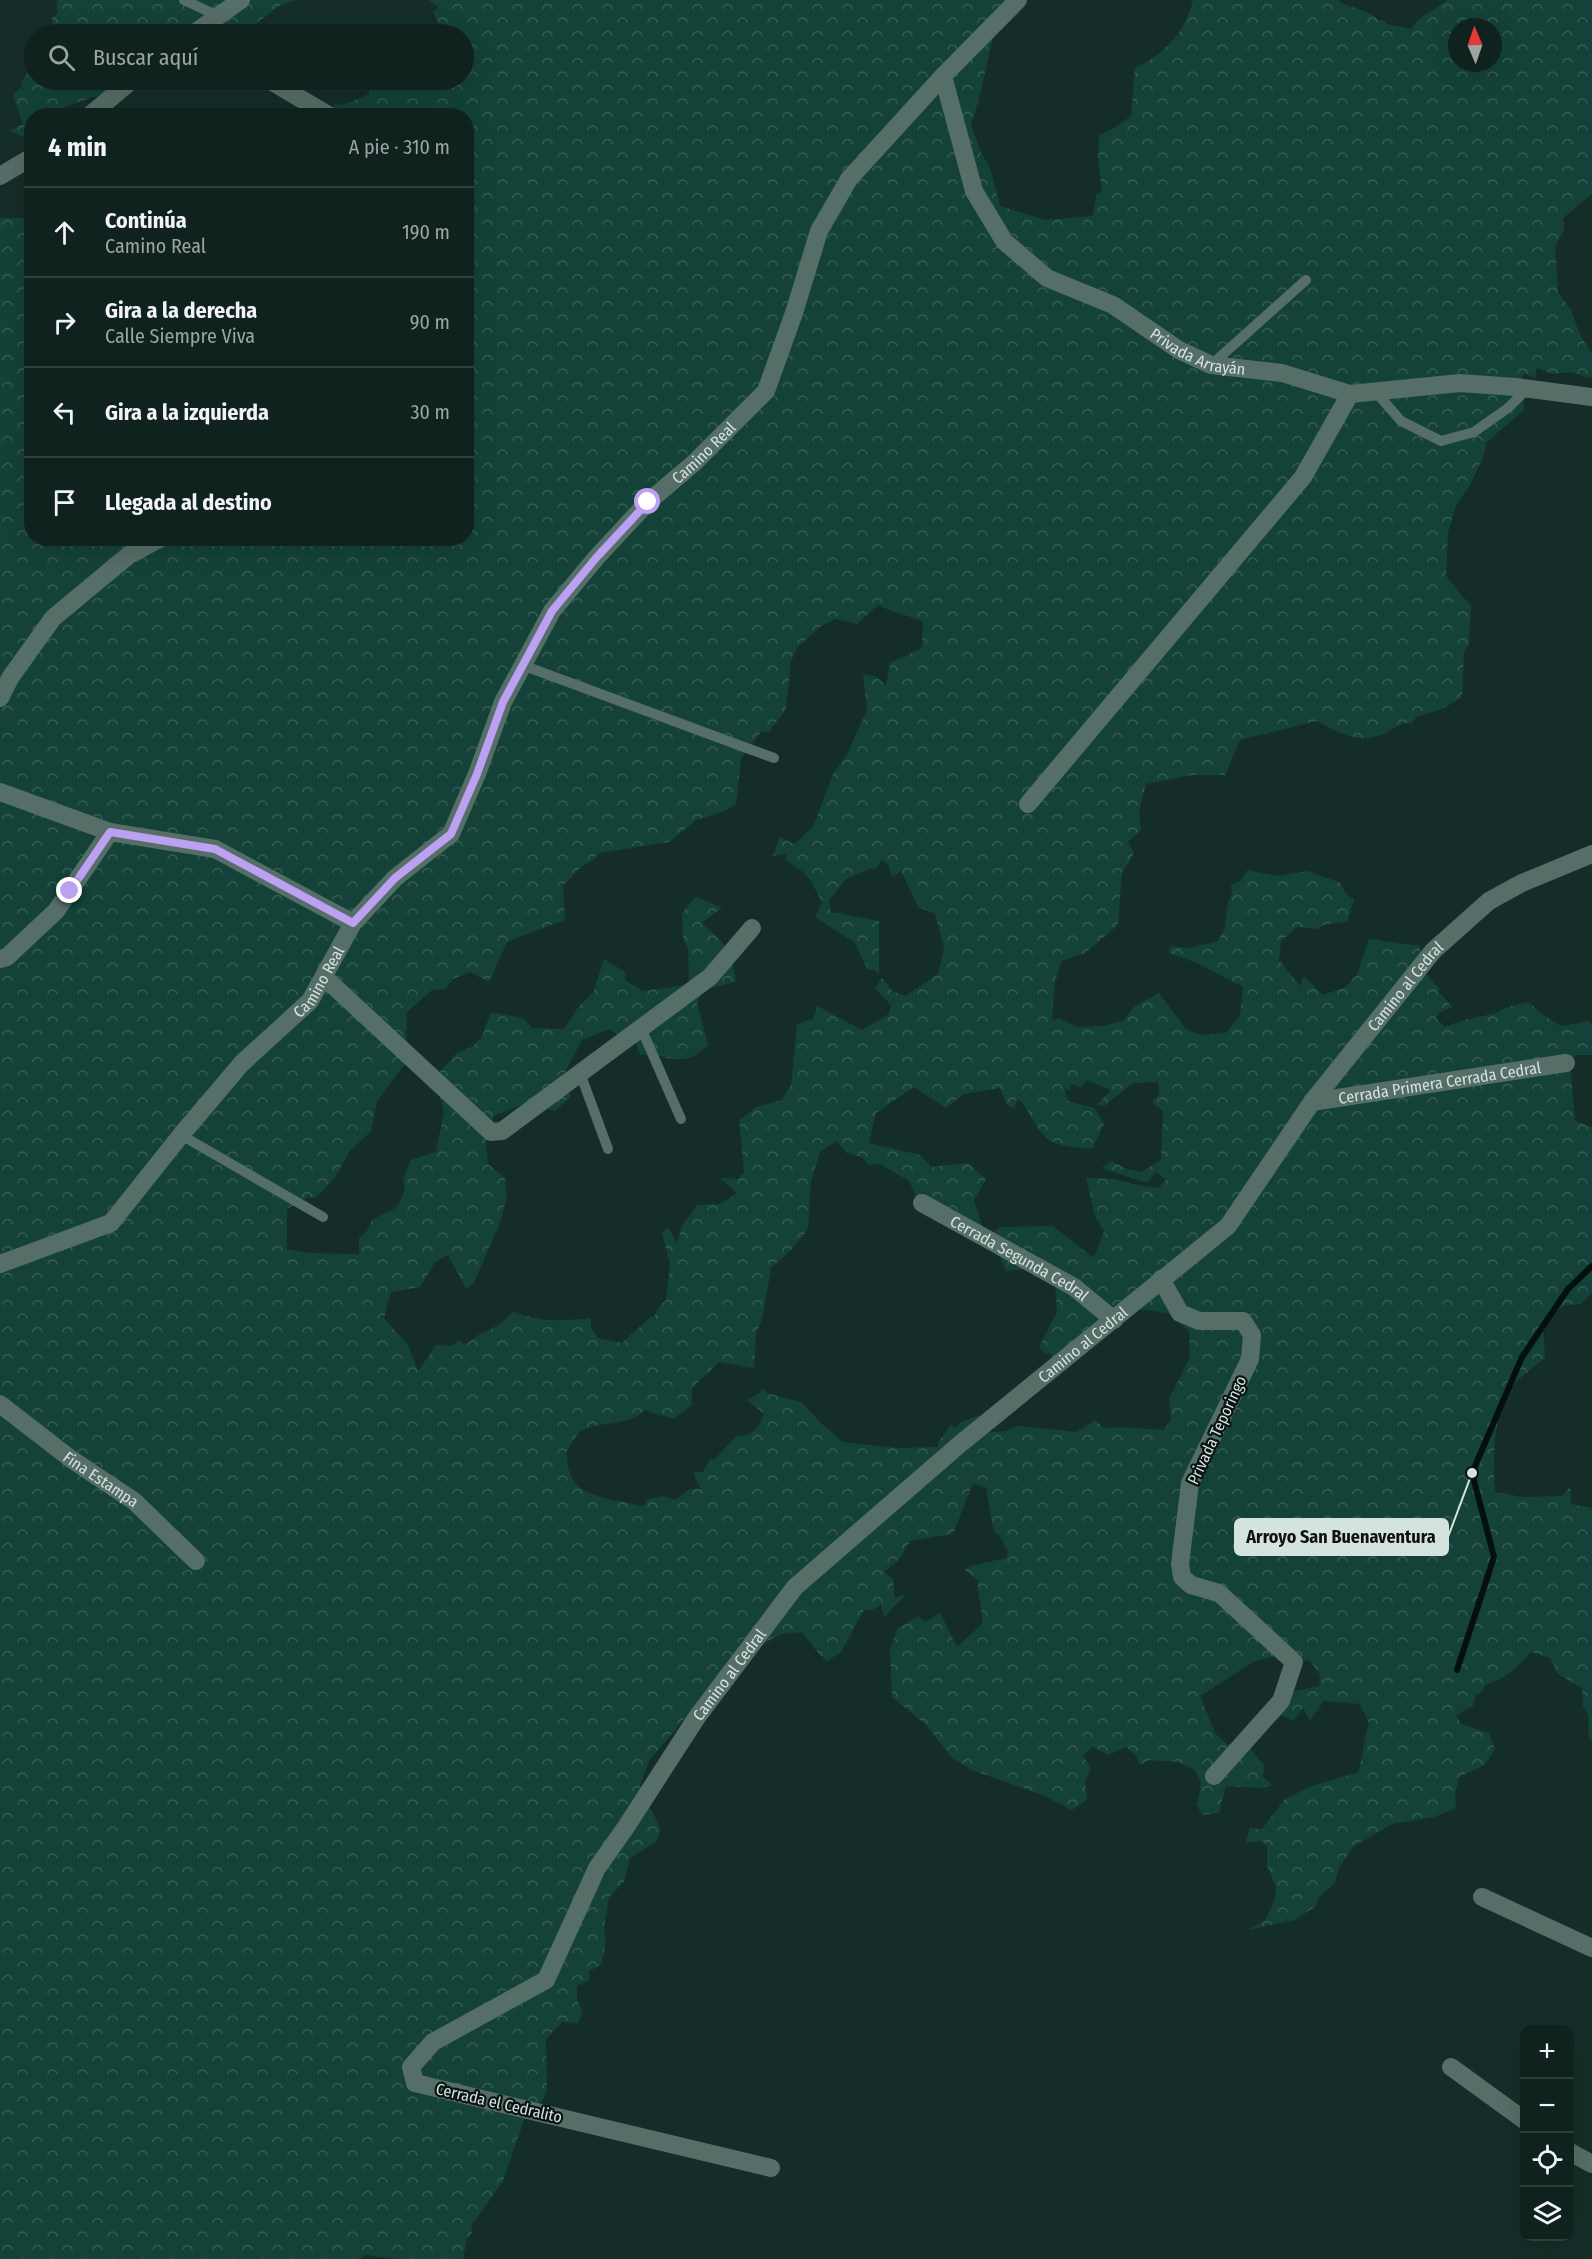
<!DOCTYPE html>
<html lang="es">
<head>
<meta charset="utf-8">
<style>
  :root { --surface:#10221e; --page:#1e2f2b; --text:#f1f3f6; --muted:#9ca4a4; --line:#303f3c }
  body { margin:0; font-family:"Fira Sans Condensed",sans-serif; background:var(--page); color:var(--text) }
  .controls { position:absolute; right:18px; bottom:18px; display:grid; overflow:hidden; border-radius:12px; box-shadow:0 6px 24px #0002 }
  .controls button { width:54px; height:54px; display:grid; place-items:center; padding:0; border:0; border-bottom:2px solid var(--line); background:var(--surface); color:var(--text); font:30px sans-serif }
  .compass { position:absolute; left:1448px; top:18px; width:54px; height:54px; border-radius:50%; background:var(--surface); box-shadow:0 6px 24px #0002; rotate:358deg }
  .stop { position:absolute; width:18px; height:18px; margin:-14px; border:4px solid #bca0f2; border-radius:50%; background:#fff }
  .stop.end { background:#bca0f2; border-color:#fff; box-shadow:0 2px 6px #0008 }
  .list { margin:0; padding:0; list-style:none }
  h2 { display:flex; justify-content:space-between; align-items:center; height:78px; margin:0; padding:0 24px; font-size:26px }
  h2 small { font-size:20px; font-weight:400; color:var(--muted) }
  .list li { display:grid; grid-template-columns:39px 1fr auto; gap:18px; align-items:center; box-sizing:border-box; height:90px; padding:0 24px; border-top:2px solid var(--line) }
  .list b { display:block; font-size:22px; white-space:nowrap }
  .list p { margin:0; font-size:20px; white-space:nowrap; color:var(--muted) }
  .list em { font-size:20px; font-style:normal; color:var(--muted) }
  .icon { flex:none; width:33px; height:33px; fill:none; stroke:currentColor; stroke-width:2; stroke-linecap:round; stroke-linejoin:round }
  .map { position:relative; flex:none; width:1592px; height:2259px; overflow:hidden }
  .search { position:absolute; background:var(--surface); box-shadow:0 6px 24px #0002; left:24px; top:24px; width:450px; height:66px; display:flex; align-items:center; gap:15px; box-sizing:border-box; padding:0 21px; border-radius:33px; color:var(--muted); font-size:22px }
  .panel { position:absolute; background:var(--surface); box-shadow:0 6px 24px #0002; left:24px; top:108px; width:450px; height:438px; border-radius:24px }
  .map>svg:first-child { display:block }
  .forest { fill:url(#forest-crowns); fill-rule:evenodd }
  .lines { fill:none; stroke-linecap:round; stroke-linejoin:round }
  .stream { stroke:#04100d; stroke-width:6 }
  .lane { stroke:#556e67; stroke-width:10 }
  .street { stroke:#556e67; stroke-width:18 }
  .route { stroke:#bca0f2; stroke-width:8 }
  .labels { text-anchor:middle; dominant-baseline:central; stroke-width:4.5; stroke-linejoin:round; paint-order:stroke }
  .street-label { font-size:16px; fill:#d5e3df; stroke:#091311 }
  .leader { fill:none; stroke:#d5e3df; stroke-width:2 }
  .callout-dot { fill:#d5e3df; stroke:#091311; stroke-width:2 }
  .callout { fill:#d5e3df; stroke:#d5e3df; stroke-width:2 }
  .callout-label { font-size:18px; text-anchor:middle; font-weight:bold; fill:#111 }
</style>
</head>
<body>
<div class="map">
<svg width="1592" height="2259" viewBox="0 0 1592 2259">
  <defs>
    <pattern id="forest-crowns" width="20" height="18" patternUnits="userSpaceOnUse" patternTransform="scale(1.5)"><rect width="20" height="18" fill="#144238"/><path d="M2 6a3 3 0 1 1 6 0M12 15a3 3 0 1 1 6 0" fill="none" stroke="#355d54"/></pattern>
  </defs>
  <rect width="100%" height="100%" fill="#152d28"/>
  <g class="forest">
    <path d="M57 0H296L279 6 242 34H53L52 18 57 13Z"/>
    <path d="M429 0H1006L994 34 979 99 971 124 981 153 990 168 1000 206 1045 220 1093 216 1096 195 1102 191 1098 159 1099 135 1116 127 1131 116 1135 68C1165 54 1185 32 1193 0H1337C1351 10 1366 7 1378 20H1383L1387 24 1411 29 1419 19 1448 0H1592V194L1563 218 1564 230 1555 247 1558 292 1571 310 1580 335 1592 354V377L1589 378 1571 372 1552 374 1537 368 1535 378 1524 373 1522 381 1524 410 1487 442 1483 457 1471 483 1456 506 1448 532 1446 576 1463 597 1471 605 1469 644 1464 652 1462 697 1442 709 1416 717 1412 723C1397 722 1394 730 1381 735 1358 744 1337 732 1317 721L1240 740 1225 775H1193L1146 784 1139 812 1141 830 1128 842 1134 853 1122 873 1118 925 1085 953 1062 961 1055 981 1052 1020 1059 1018 1077 1027 1104 1026 1124 1020 1134 1007 1159 993 1186 1029 1200 1035 1226 1033 1240 1015 1243 987 1197 963 1169 953 1170 946 1189 948 1218 941 1225 928 1228 902 1232 894 1231 885 1240 881 1248 870 1277 876 1307 871 1341 883 1346 894 1354 900 1347 922 1326 924 1317 929 1297 927 1281 941 1279 960 1300 986 1304 976 1323 995 1346 987 1357 974 1369 939 1420 946C1420 963 1426 977 1439 988V992L1452 1007 1439 1013 1436 1018 1445 1027 1461 1021 1496 1013 1507 1007 1529 1002 1540 1013 1561 1026 1589 1021 1592 1024V1055H1577L1570 1062 1575 1121 1592 1127V1293L1581 1304 1564 1305 1543 1323 1545 1358C1536 1366 1525 1373 1516 1382 1492 1408 1493 1458 1495 1492L1522 1497 1562 1496 1570 1487 1571 1504 1592 1508V1739L1589 1740 1588 1715 1583 1707 1582 1688 1558 1674 1550 1658 1531 1652C1517 1668 1506 1679 1485 1685L1481 1693 1476 1694 1473 1706 1456 1715 1461 1724 1489 1733 1495 1749 1485 1765 1459 1777 1455 1796 1456 1808 1434 1817 1392 1824 1353 1847 1339 1868 1335 1883 1319 1897 1315 1907 1294 1920 1248 1930 1265 1920 1275 1899 1276 1887 1267 1866V1847L1262 1841 1245 1843 1250 1828 1262 1829 1284 1800 1309 1787 1358 1772C1364 1754 1363 1741 1369 1723L1360 1704 1324 1701 1310 1720 1303 1708 1293 1721 1278 1713 1291 1692 1319 1686 1320 1675 1310 1661 1304 1660 1299 1666 1285 1654 1255 1661 1200 1696 1215 1733 1228 1745 1245 1743 1264 1765 1263 1777 1272 1785 1262 1788 1226 1786 1219 1813 1202 1815 1197 1805 1201 1782 1195 1770 1179 1762 1149 1760 1140 1765 1136 1756 1126 1747 1108 1755 1093 1747 1083 1755 1091 1769 1085 1781 1087 1800 1072 1810 1042 1795 972 1770 952 1758 926 1725 892 1697 890 1649 898 1628 919 1616 925 1622 940 1613 957 1647 982 1624C983 1609 977 1595 978 1580L964 1569C978 1563 991 1562 1006 1558L1008 1552 999 1535 994 1532 986 1488 973 1483 953 1534 910 1541 900 1558 884 1572 893 1579 895 1598 906 1594C899 1604 890 1607 885 1618L881 1605 872 1610H864L841 1652 827 1661 819 1654 802 1632 781 1634 764 1643 695 1706 649 1761 640 1786 661 1830 656 1842 630 1858 624 1882 609 1897 604 1928 606 1942 601 1965 589 1971 590 1980 577 1986V2000L583 2011 578 2023 562 2022 546 2039 547 2090 543 2100 525 2117 503 2181 471 2226 472 2234 467 2238 463 2259H396L365 2255 361 2259H0V218H23L31 226 32 538H466V116L319 115 331 109 335 104 343 105 369 94 368 80H464V34H444L433 12 438 7ZM1457 27H1493V63H1457ZM878 605C893 613 909 615 923 622L922 648 890 663 886 686 877 677 863 674 867 710 847 754 833 774 813 827 794 844 780 837 773 856 786 854V861C809 874 811 879 822 903L815 917 855 943 868 970H875L879 974V921L831 912 829 900 845 880 871 868 875 869 882 860 888 864 892 877 901 871 918 907 935 914 944 948 938 974 905 996 892 991 882 978 875 988 891 1005 889 1014 862 1030 817 1006 813 1019 797 1024 791 1085 782 1100 757 1107 739 1120 744 1172 738 1179 720 1178 737 1193 720 1204 697 1205 682 1226 677 1243 668 1227 662 1233 670 1264 666 1300 658 1308 654 1317H650C641 1327 631 1333 622 1343L598 1338 591 1327V1318C564 1321 538 1323 514 1311L499 1325 477 1336 465 1345 460 1340 451 1346 436 1345 418 1371 408 1345 384 1318 391 1292 420 1287 435 1262 448 1255 466 1289 474 1283 501 1220 507 1197 505 1178 488 1164 486 1144 494 1116 528 1102 555 1111 571 1096 561 1080 582 1040 609 1029 623 1038 636 1042 640 1055C670 1052 681 1072 708 1045L697 1003 704 989 736 982C732 950 724 942 701 923L722 908 696 897 682 913 683 939 688 948 689 985 643 991 625 980V972L604 959 593 993 579 1006 564 1029 532 1028 523 1018 491 1012 482 1037 473 1046 457 1053 435 1077 444 1112 436 1152 411 1160 403 1179 405 1190 397 1207 372 1220 367 1231 359 1238V1254L309 1253 287 1249V1209L308 1197 316 1198 334 1179 349 1152 371 1131 377 1101 413 1053 406 1040 407 1012 432 990 445 989 453 979 470 972 489 982 507 942 565 920 563 886 582 866 592 861 599 853 669 842 696 820 725 811 736 804 741 759 761 732H769L786 709 791 660 797 648 821 626 835 619 857 624ZM1087 1080 1111 1090 1096 1105 1104 1106 1133 1083 1158 1082 1159 1095 1152 1102 1163 1111 1161 1160 1141 1172 1127 1169 1111 1161 1102 1168 1147 1183 1156 1172 1166 1179 1159 1188 1136 1185 1115 1179 1086 1178 1095 1216 1104 1231 1094 1258 1053 1226 1000 1227 991 1235 1006 1271 1037 1268 1055 1283 1057 1312 1039 1347 1045 1353H1050L1054 1362 1131 1308 1168 1313 1189 1331 1190 1357 1169 1399 1171 1420 1163 1430C1142 1429 1124 1426 1103 1428L1096 1420 1076 1432 1018 1426 1006 1431 981 1433 980 1415 961 1422 955 1429 950 1424 946 1433 938 1442V1447L897 1448 843 1442 823 1425 801 1402 767 1393 763 1389 759 1393 747 1400 764 1414C759 1427 752 1437 736 1436L715 1459H710L703 1472H694V1476L701 1489H690L675 1500 663 1496 648 1499 643 1506C623 1501 585 1499 573 1480 568 1473 568 1461 566 1453 569 1447 572 1441 576 1436 590 1419 629 1428 645 1410 654 1415 663 1414 673 1419L692 1405V1388L719 1362 754 1368 756 1334 762 1319 771 1268 792 1249 808 1229 811 1181 820 1152 836 1141 847 1153 861 1157 869 1165 880 1164 909 1181 922 1208 984 1231 974 1201 986 1179 968 1163 932 1167 920 1155 869 1143 876 1113 914 1087 946 1108 964 1094 1000 1088 1007 1105 1014 1109 1017 1099 1023 1103C1029 1113 1039 1132 1047 1139 1055 1145 1084 1150 1093 1148L1104 1124 1094 1108 1068 1101 1064 1088 1070 1091 1071 1084 1081 1087Z"/>
    <path d="M367 24 396 30 409 25 419 31 417 34H366Z"/>
    <path d="M34 64V80H122L111 91 65 107 64 115 32 116 31 147 28 145 23 137 10 131 23 124 13 95 22 86 21 82Z"/>
  </g>
  <g class="lines">
    <path class="stream" d="M1457 1670 1494 1557 1472 1473 1522 1357 1568 1289 1592 1266"/>
    <g class="lane">
      <path d="M184 0 218 16"/>
      <path d="M1211 365 1306 280"/>
      <path d="M1375 391 1401 421 1441 441 1474 432 1508 408 1527 389"/>
      <path d="M522 665 774 758"/>
      <path d="M641 1028 681 1119"/>
      <path d="M580 1073 608 1149"/>
      <path d="M181 1135 323 1217"/>
    </g>
    <g class="street">
      <path d="M193 34 241 0"/>
      <path id="s1" d="M943 76 974 191 1004 241 1047 278 1113 305 1179 350 1211 365 1282 373 1350 394 1460 383 1515 387 1592 397"/>
      <path d="M269 80 330 116"/>
      <path d="M89 116 132 80"/>
      <path d="M0 176 32 157"/>
      <path d="M0 698 10 678 53 618 129 555 161 538"/>
      <path d="M0 792 110 832 215 849 353 923"/>
      <path d="M1028 804 1303 477 1350 394"/>
      <path d="M0 959 7 957 56 911 110 832"/>
      <path d="M324 977 491 1132 502 1131 710 977 752 928"/>
      <path id="s2" d="M1312 1102 1566 1063"/>
      <path id="s3" d="M922 1203 1074 1287 1114 1320"/>
      <path id="s4" d="M0 1264 111 1223 181 1135 242 1063 310 1001 353 923 395 878 451 834 477 774 503 702 552 611 596 558 648 502 694 463 766 391 794 313 819 231 849 179 943 76 1018 0"/>
      <path d="M1161 1279 1180 1313 1199 1321H1243L1252 1335 1250 1359 1190 1483 1180 1564 1182 1577 1191 1585 1219 1593 1294 1662 1281 1701 1214 1776"/>
      <path id="s5" d="M0 1404 71 1459 134 1501 196 1561"/>
      <path d="M1482 1897 1592 1948"/>
      <path d="M1451 2067 1524 2120"/>
      <path d="M1570 2152 1592 2164"/>
      <path id="s6" d="M771 2168 415 2083 411 2067 433 2042 546 1980 597 1868 626 1827 697 1717 795 1587 960 1444 1228 1226 1312 1102 1433 951 1489 901 1522 883 1592 854"/>
    </g>
  </g>
  <g class="lines">
    <path class="route" d="M70 891 110 832 215 849 353 923 395 878 451 834 477 774 503 702 552 611 596 558 648 502"/>
  </g>
  <g class="labels">
    <g class="street-label">
      <text stroke="none"><textPath href="#s1" startOffset="404">Privada Arrayán</textPath></text>
      <text stroke="none"><textPath href="#s4" startOffset="1104">Camino Real</textPath></text>
      <text stroke="none"><textPath href="#s4" startOffset="438">Camino Real</textPath></text>
      <text stroke="none"><textPath href="#s6" startOffset="1874">Camino al Cedral</textPath></text>
      <text stroke="none"><textPath href="#s2" startOffset="129">Cerrada Primera Cerrada Cedral</textPath></text>
      <text stroke="none"><textPath href="#s3" startOffset="112">Cerrada Segunda Cedral</textPath></text>
      <text stroke="none"><textPath href="#s6" startOffset="1388">Camino al Cedral</textPath></text>
      <text transform="translate(1217 1430) rotate(-65)">Privada Teporingo</text>
      <text stroke="none"><textPath href="#s5" startOffset="126">Fina Estampa</textPath></text>
      <text stroke="none"><textPath href="#s6" startOffset="902">Camino al Cedral</textPath></text>
      <text transform="translate(499 2103) rotate(13)">Cerrada el Cedralito</text>
    </g>
  </g>
  <path class="leader" d="M1472 1473L1448 1537"/>
  <circle class="callout-dot" cx="1472" cy="1473" r="6"/>
  <rect class="callout" x="1235" y="1519" width="213" height="36" rx="6"/>
  <g class="callout-label">
    <text x="1341" y="1543">Arroyo San Buenaventura</text>
  </g>
</svg>
<div class="controls">
<button>+</button>
<button>−</button>
<button><svg class="icon" aria-label="locate" viewBox="0 0 24 24"><circle cx="12" cy="12" r="6"/><path d="M12 2v4M12 18v4M2 12h4M18 12h4"/></svg></button>
<button><svg class="icon" aria-label="layers" viewBox="0 0 24 24"><path d="M12 4l9 5-9 5-9-5zM3 14l9 5 9-5"/></svg></button>
</div>
<svg class="compass" viewBox="-18 -18 36 36"><path d="M0-13l5 13h-10z" fill="#e53935"/><path d="M0 13l5-13h-10z" fill="#9ca4a4"/></svg>
<div class="stop" style="left:648px;top:502px"></div>
<div class="stop end" style="left:70px;top:891px"></div>
<div class="search"><svg class="icon" aria-label="search" viewBox="0 0 24 24"><circle cx="10" cy="10" r="6"/><path d="M15 15l6 6"/></svg>Buscar aquí</div>
<section class="panel">
<h2>4 min<small>A pie · 310 m</small></h2>
<ul class="list">
<li><svg class="icon" aria-label="ahead" viewBox="0 0 24 24"><path d="M12 20V5M6 11l6-6 6 6"/></svg><div><b>Continúa</b><p>Camino Real</p></div><em>190 m</em></li>
<li><svg class="icon" aria-label="right" viewBox="0 0 24 24"><path d="M7 20v-9h11M14 6l5 5-5 5"/></svg><div><b>Gira a la derecha</b><p>Calle Siempre Viva</p></div><em>90 m</em></li>
<li><svg class="icon" aria-label="left" viewBox="0 0 24 24"><path d="M17 20v-9H6M10 6l-5 5 5 5"/></svg><div><b>Gira a la izquierda</b></div><em>30 m</em></li>
<li><svg class="icon" aria-label="arrive" viewBox="0 0 24 24"><path d="M6 21V4h12l-3 4 3 4H6"/></svg><div><b>Llegada al destino</b></div></li>
</ul>
</section>
</div>
</body>
</html>
